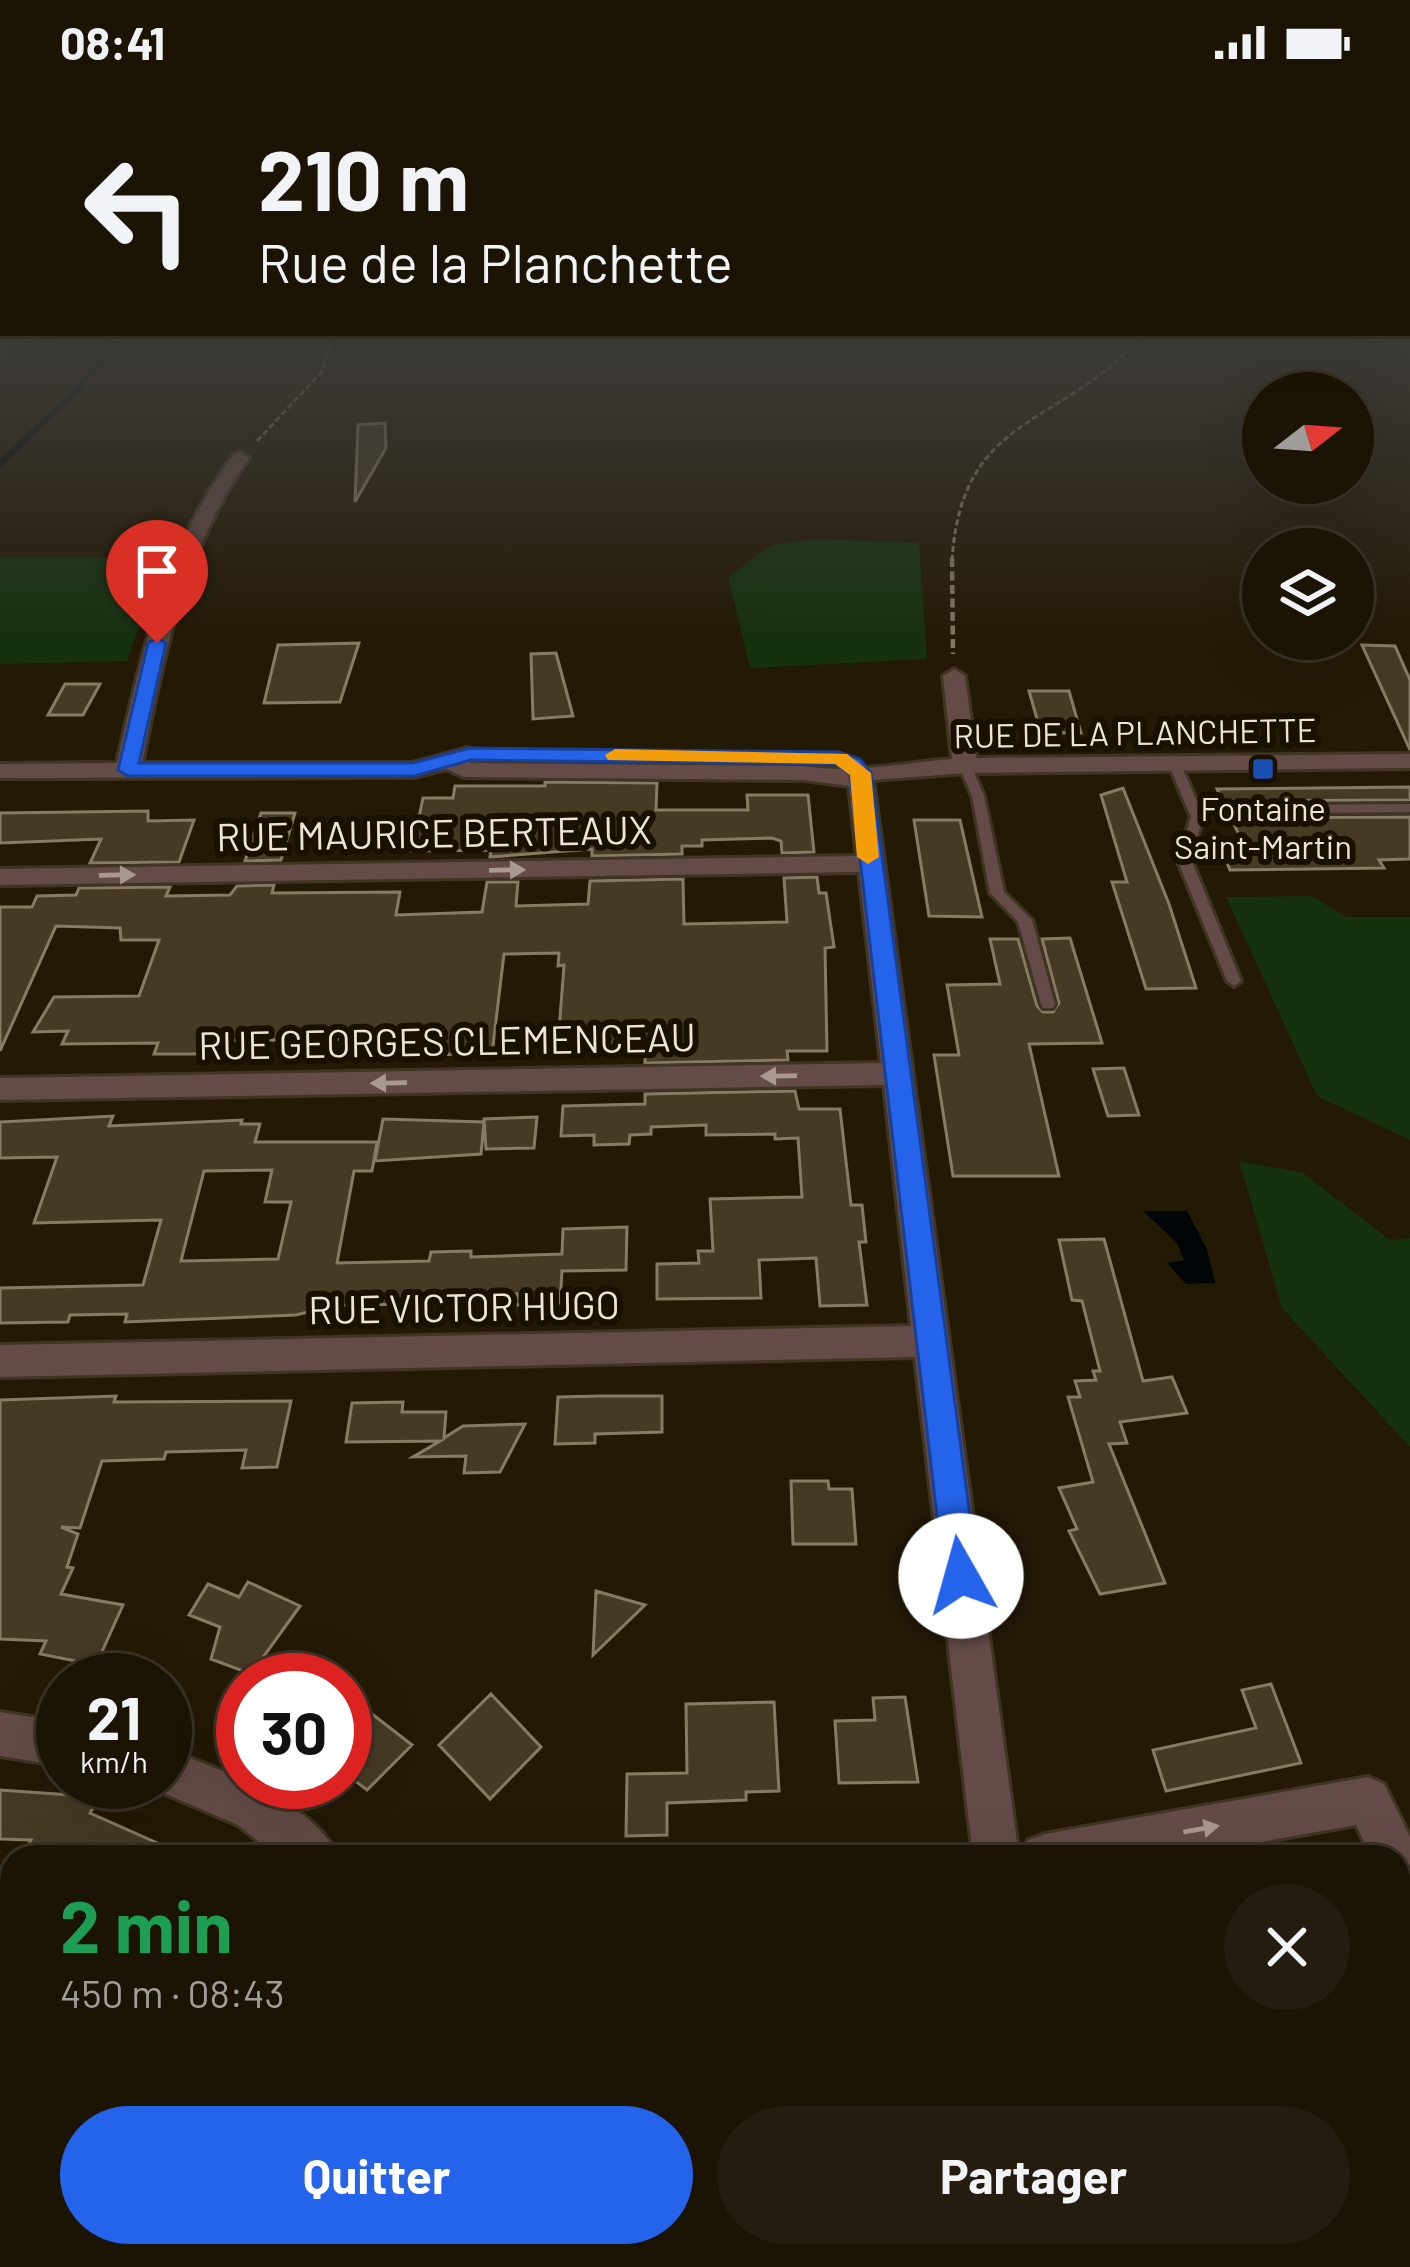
<!DOCTYPE html>
<html lang="fr">
<meta charset="utf-8">
<style>
body{margin:0;font-family:Barlow,sans-serif;background:#241c0e;color:#f1f3f6;height:100vh;display:flex;flex-direction:column;font-size:45px;white-space:nowrap}
*{box-sizing:border-box;margin:0}
p{font-size:39px;color:#a09e9a}
.icon{flex:none;width:66px;height:66px;fill:none;stroke:currentColor;stroke-width:2;stroke-linecap:round;stroke-linejoin:round}
.map{position:relative;flex:1;overflow:hidden}
.sheet{position:absolute;left:0px;top:1761px;width:1410px;height:423px;display:flex;flex-direction:column;background:#1b1304;border-radius:36px 36px 0 0;box-shadow:0 12px 48px #0002,0 0 0 3px #393226}
.sheet>*{flex:none}
.hud{position:absolute;left:0px;top:0px;width:1410px;height:252px;box-shadow:0 12px 48px #0002,0 0 0 3px #393226;background:#1b1304;color:#f1f3f6;overflow:hidden}
.needle{width:78px;rotate:73deg}
.buttons{position:absolute;left:1242px;top:288px;display:grid;gap:24px}
.buttons a{display:grid;place-items:center;width:132px;height:132px;border-radius:50%;background:#1b1304;box-shadow:0 12px 48px #0002,0 0 0 3px #393226;font-size:60px}
.speed{position:absolute;left:36px;top:1569px;display:flex;gap:24px;font-size:60px;font-weight:700;text-align:center}
.speed>*{display:grid;place-content:center;width:156px;height:156px;border-radius:50%;background:#1b1304;box-shadow:0 12px 48px #0002,0 0 0 3px #393226;line-height:1}
.speed small{font-size:30px;font-weight:400}
.speed .limit{border:18px solid #d22;background:#fff;color:#111}
.pin{position:absolute;display:grid;place-items:center;width:102px;height:102px;color:#fff;margin:-123px -51px;border-radius:50% 50% 50% 0;rotate:-45deg;box-shadow:0 0 12px #0007}
.pin .icon{rotate:45deg}
.me{position:absolute;width:132px;margin:-66px;rotate:353deg;stroke-linejoin:round;filter:drop-shadow(0 0 9px #0008)}
.turn{display:flex;align-items:center;gap:42px;height:252px;padding:0 60px;font-size:54px}
.turn .icon{width:156px;height:156px;stroke-width:2.5}
.turn b{display:block;font-size:84px;line-height:102px}
.round{display:grid;place-items:center;flex:none;width:126px;height:126px;border-radius:63px;background:#241c0e}
.headline{display:flex;align-items:center;justify-content:space-between;height:204px;padding:0 60px}
h1{font-size:72px;font-weight:700;line-height:90px;color:#1e9e55}
.primary-button{display:flex;gap:24px;margin-top:auto;padding:24px 60px}
.primary-button a{flex:1;height:138px;border-radius:72px;background:#2563eb;color:#fff;font-size:48px;font-weight:700;line-height:138px;text-align:center}
.primary-button a+a{background:#241c0e;color:#f1f3f6}
.status{display:flex;justify-content:space-between;align-items:center;height:84px;padding:0 60px;background:#1b1304;direction:ltr}
.status svg{height:33px;fill:currentColor}
.map>svg:first-child{display:block}
.green{fill:#16310e}
.water{fill:#000608}
.lines{fill:none;stroke-linecap:round;stroke-linejoin:round}
.stream{stroke:#000608;stroke-width:6}
.building{fill:#463a25;stroke:#887b64;stroke-width:3;fill-rule:evenodd}
.service-casing{stroke:#403522;stroke-width:6}
.minor-casing{stroke:#403522;stroke-width:6}
.path-far1{stroke:#7f7665;stroke-width:3;stroke-dasharray:6 3;stroke-linecap:butt}
.path{stroke:#7f7665;stroke-width:4.5;stroke-dasharray:9 4.5;stroke-linecap:butt}
.service{fill:#644b47;fill-rule:evenodd}
.minor{fill:#644b47;fill-rule:evenodd}
.oneway{fill:#a8988f}
.route{fill:#2563eb;stroke:#184099;stroke-width:3}
.slow{fill:#f59e0b}
.transit-dot{fill:#1a4fb4;stroke:#1a1000;stroke-width:4.5}
.labels{text-anchor:middle;dominant-baseline:central;stroke-width:12;stroke-linejoin:round;paint-order:stroke}
.far-street-label{font-size:33px;fill:#ebe4d7;stroke:#1a1000}
.far-poi-label{font-size:33px;fill:#ebe4d7;stroke:#1a1000}
.street-label{font-size:39px;fill:#ebe4d7;stroke:#1a1000}
</style>
<div class="status"><b>08:41</b><svg viewBox="0 0 49 12"><path d="M0 12V9h3v3zM5 12V6h3v6zM10 12V3h3v9zM15 12V0h3v12zM26 1h20v11H26zM47 4h2v5h-2z"/></svg></div>
<div class="map">
<svg width="1410" height="2183" viewBox="0 0 1410 2183">
<rect width="100%" height="100%" fill="#241905"/>
<path class="green" d="M815 455 919 459 927 575 750 584 728 493 772 461Z
M0 473H163L127 577 0 580Z
M1312 812 1346 833H1410V1056L1317 1012 1226 813Z
M1239 1077 1303 1089 1390 1156 1410 1154V1363L1282 1224Z"/>
<path class="water" d="M1143 1127H1187L1207 1165 1215 1199 1186 1200 1167 1179 1184 1176 1177 1159Z"/>
<g class="lines">
<path class="stream" d="M0 380 75 308 117 255"/>
</g>
<path class="building" d="M385 339 386 364 355 418 358 341Z
M359 559 340 618 264 619 278 561Z
M1362 561 1395 562 1410 596V666Z
M556 569 573 632 533 635 531 570Z
M65 600H100L83 631H48Z
M1029 607H1069L1081 649H1041Z
M545 698 657 699 656 726H748L747 711H808L814 768 782 769 781 757 772 754 702 756V762H682V770L592 772V765L490 773 491 766 412 767 423 714H453L455 702H545Z
M1410 703V716L1223 717 1217 705Z
M1123 704 1169 820 1196 904 1146 905 1112 798H1127L1101 711Z
M148 727V737L194 736 179 778 90 779 101 755 0 759V729Z
M261 729H295L281 776 245 777Z
M1410 733V775L1379 776 1384 784 1230 786 1218 757H1242L1231 734Z
M914 736H960L982 833 929 832Z
M817 793 819 809H826L834 863 825 864 827 967H787L788 976 645 979V958L558 960 564 881 558 882 559 869 504 870 492 970 382 971 385 958 347 955 214 957 210 970H154L158 959 62 960 68 947 33 948 54 913 139 912 159 856H121L120 844 56 842 0 967V823H32L37 812 76 811 79 804 170 803 166 812 230 811 237 802 274 801 272 809 400 808 396 831 482 828 487 798H518L516 822 588 820 590 797 683 795 684 840 787 838 784 794Z
M1070 854 1102 959 1029 960 1059 1092H953L934 971H959L947 901 1000 900 990 855H1018L1037 922 1043 928H1053L1059 919 1042 855Z
M1124 984 1139 1031 1108 1032 1093 985Z
M795 1007 799 1025H840L851 1121H862L866 1158H859L867 1221 820 1222 816 1174 759 1176 761 1214 657 1215V1180L699 1179 698 1167H713L710 1115 802 1113 798 1054 775 1055V1050L706 1051V1041L651 1043V1050L630 1051 629 1060 594 1061V1051L561 1052 563 1022 645 1020V1010Z
M113 1032 109 1042 242 1036 241 1040H260L255 1058H377L372 1087H354L337 1179 429 1177 431 1168 471 1167V1173L562 1170 563 1145 627 1143 626 1186 562 1187 560 1219 516 1221 517 1210 413 1209 412 1220 313 1222 312 1227 296 1231 125 1238 127 1230 70 1231 68 1238 0 1239V1204L143 1201 161 1136 34 1139 57 1073 0 1074V1038ZM272 1086 265 1118H291L278 1175 181 1177 204 1087Z
M537 1033 534 1064 486 1065 484 1035Z
M383 1035 484 1038 481 1070 375 1077Z
M1104 1155 1143 1297 1172 1293 1187 1329 1120 1338 1127 1359 1109 1360 1165 1499 1100 1510 1069 1447 1077 1445 1059 1404 1093 1398 1068 1313H1080L1075 1297 1096 1296 1093 1287H1100L1082 1217 1072 1216 1059 1156Z
M116 1312 114 1318 291 1317 277 1383 242 1384 246 1366 166 1368 164 1375 102 1377 80 1444 61 1443 78 1450 67 1483 73 1484 61 1510 123 1521 96 1581 40 1570 46 1557 0 1555V1316Z
M601 1312H662V1348L595 1350V1359L555 1360 558 1313Z
M403 1318 402 1328H446L444 1354 463 1342 525 1340 500 1388 464 1389 466 1372 413 1373 440 1357 346 1358 352 1319Z
M791 1397H828L829 1405H852L856 1460H793Z
M248 1498 300 1522 251 1590 211 1575 220 1543 189 1531 208 1500 239 1513Z
M596 1507 645 1521 593 1571Z
M1271 1600 1301 1679 1166 1707 1153 1666 1256 1644 1242 1606Z
M345 1609 412 1661 367 1706 345 1689Z
M491 1610 541 1663 490 1715 439 1661Z
M905 1613 918 1698 839 1699 835 1637 875 1636 873 1614Z
M774 1618 779 1707 746 1708V1716L667 1719V1751L626 1752 627 1690 687 1689 686 1620Z
M0 1706 71 1711 95 1721 90 1729 189 1773H21L31 1756 0 1755Z"/>
<g class="lines">
<defs>
<path id="service" d="M1174 675 1180 679 1199 722 1410 720V728L1202 730 1203 733 1191 775 1241 897 1234 902 1227 897 1177 775 1191 733 1168 679Z
M965 678 971 682 984 712 1004 808 1032 836 1055 920 1053 924H1043L1041 920 1018 838 990 809 972 712 959 682Z"/>
<path id="minor" d="M240 368 249 374C184 466 164 571 142 679H413L468 664 480 671 470 679 804 682C852 690 903 679 952 675L943 592 954 585 965 592 976 674 1410 670V684L965 689 873 696 1019 1773H973L915 1273 0 1293V1261L911 1242 884 1001 0 1016V994L881 979 859 788 0 801V785L857 772 849 702 804 696 464 693 446 685 414 693 0 694V680L117 679C142 569 165 463 234 370Z
M0 1628 63 1638V1682L0 1672Z
M165 1664C218 1686 315 1717 338 1773H278L238 1741 149 1703 147 1698H165Z
M1368 1693 1384 1700 1410 1753V1828L1398 1823V1773H1371L1356 1741 1177 1773H1022L1028 1756 1045 1750Z
M12 1920V1970L0 1972V1922Z
M679 2172H740L745 2183H684Z"/>
</defs>
<use href="#service" class="service-casing"/>
<use href="#minor" class="minor-casing"/>
<path class="path-far1" d="M257 357 321 289 332 255
M952 477C961 328 1062 344 1138 255"/>
<path class="path" d="M952 474 953 570"/>
<use href="#service" class="service"/>
<use href="#minor" class="minor"/>
</g>
<defs><path id="oneway-solid" d="M-6-.8H1V-3.2L6.5 0L1 3.2V.8H-6Z" transform="scale(3)"/></defs>
<g class="oneway">
<use href="#oneway-solid" transform="translate(507 786) rotate(-1)"/>
<use href="#oneway-solid" transform="translate(117 791) rotate(-1)"/>
<use href="#oneway-solid" transform="translate(779 992) rotate(179)"/>
<use href="#oneway-solid" transform="translate(389 999) rotate(179)"/>
<use href="#oneway-solid" transform="translate(1201 1745) rotate(-10)"/>
</g>
<linearGradient id="sky" x2="0" y2="1"><stop stop-color="#140e03"/><stop offset="0.45" stop-color="#3f3e3b"/><stop offset="1" stop-color="#3f3e3b" stop-opacity="0"/></linearGradient>
<rect width="1410" height="561" fill="url(#sky)"/>
<path class="route" d="M157 554 166 559 139 679H413L470 664 839 668 860 675 871 689 978 1492 973 1503 961 1508 949 1503 944 1492 850 690 836 680 471 676 414 692H128L118 686 148 559Z"/>
<path class="slow" d="M615 665 847 670 871 689 879 773 868 780 857 773 850 691 835 680 608 676 605 671Z"/>
<rect class="transit-dot" x="1251" y="673" width="24" height="24" rx="6"/>
<g class="labels">
<g class="far-street-label">
<text transform="translate(1135 648) rotate(-1)">RUE DE LA PLANCHETTE</text>
</g>
<g class="far-poi-label">
<text x="1263" y="724">Fontaine<tspan x="1263" dy="38">Saint-Martin</tspan></text>
</g>
<g class="street-label">
<text transform="translate(434 748) rotate(-1)">RUE MAURICE BERTEAUX</text>
<text transform="translate(447 956) rotate(-1)">RUE GEORGES CLEMENCEAU</text>
<text transform="translate(464 1222) rotate(-1)">RUE VICTOR HUGO</text>
</g>
</g>
</svg>
<div class="buttons">
<a><svg class="needle" viewBox="-14 -14 28 28"><path d="M0-13l5 13h-10z" fill="#e53935"/><path d="M0 13l5-13h-10z" fill="#a09e9a"/></svg></a>
<a><svg class="icon" aria-label="layers" viewBox="0 0 24 24"><path d="M12 4l9 5-9 5-9-5zM3 14l9 5 9-5"/></svg></a>
</div>
<div class="speed"><div>21<small>km/h</small></div><div class="limit">30</div></div>
<div class="pin" style="left:157px;top:559px;background:#d93025"><svg class="icon" aria-label="arrive" viewBox="0 0 24 24"><path d="M6 21V4h12l-3 4 3 4H6"/></svg></div>
<svg class="me" style="left:961px;top:1492px" viewBox="-20 -20 40 40"><circle r="19" fill="#fff"/><path d="M0-13L10 11 0 6-10 11z" fill="#2563eb"/></svg>
<div class="hud">
<div class="turn"><svg class="icon" aria-label="left" viewBox="0 0 24 24"><path d="M17 20v-9H6M10 6l-5 5 5 5"/></svg><div><b>210 m</b>Rue de la Planchette</div></div>
</div>
<section class="sheet">
<div class="headline"><div><h1>2 min</h1><p>450 m · 08:43</p></div><a class="round"><svg class="icon" aria-label="close" viewBox="0 0 24 24"><path d="M6 6l12 12M18 6L6 18"/></svg></a></div>
<div class="primary-button"><a>Quitter</a><a>Partager</a></div>
</section>
</div>
